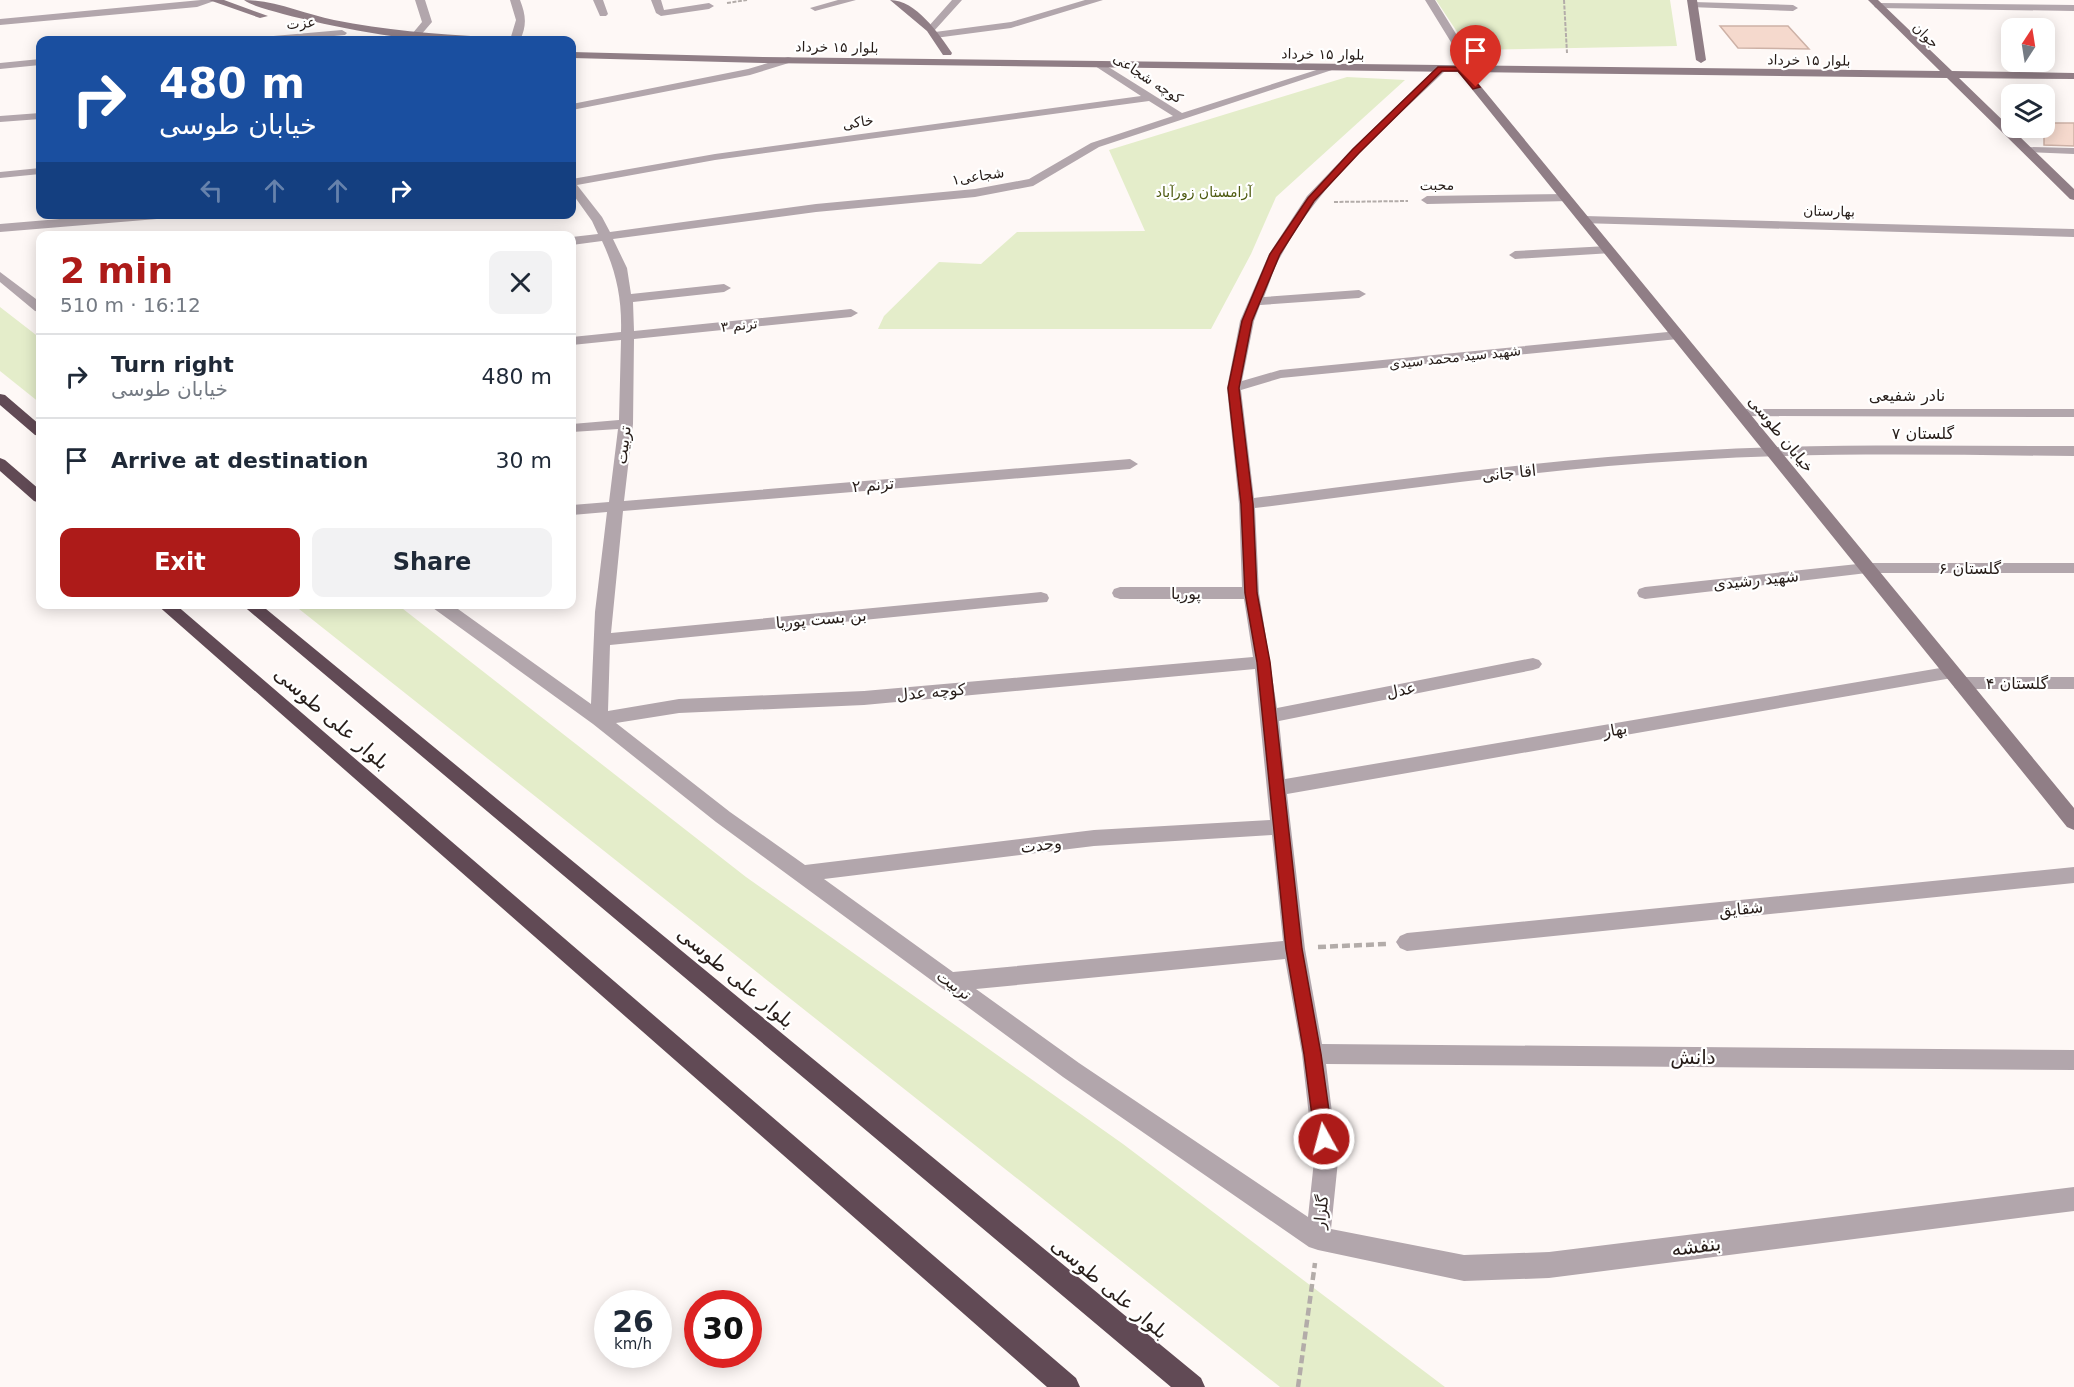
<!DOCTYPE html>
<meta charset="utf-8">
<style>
body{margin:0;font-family:"DejaVu Sans",Vazirmatn,sans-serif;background:#f2f2f3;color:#1f2937;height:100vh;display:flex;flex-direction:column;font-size:22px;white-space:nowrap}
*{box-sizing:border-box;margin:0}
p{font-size:20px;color:#747a83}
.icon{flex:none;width:33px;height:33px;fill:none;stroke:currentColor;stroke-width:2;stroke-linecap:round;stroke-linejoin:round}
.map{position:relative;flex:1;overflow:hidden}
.drawer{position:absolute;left:36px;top:231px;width:540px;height:378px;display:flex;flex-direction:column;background:#fff;border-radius:12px;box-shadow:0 3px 15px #0003}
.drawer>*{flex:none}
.guide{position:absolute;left:36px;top:36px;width:540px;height:183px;border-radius:12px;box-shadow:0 3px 15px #0003;background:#1a4fa0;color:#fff;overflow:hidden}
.needle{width:39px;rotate:12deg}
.controls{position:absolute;left:2001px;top:18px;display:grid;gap:12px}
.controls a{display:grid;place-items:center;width:54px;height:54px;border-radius:12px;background:#fff;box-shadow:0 3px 15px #0003;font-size:30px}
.speed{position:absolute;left:594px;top:1290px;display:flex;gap:12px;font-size:30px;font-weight:700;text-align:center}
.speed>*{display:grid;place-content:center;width:78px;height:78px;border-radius:50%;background:#fff;box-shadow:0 3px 15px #0003;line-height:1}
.speed small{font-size:15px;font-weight:400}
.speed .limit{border:9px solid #d22;background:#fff;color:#111}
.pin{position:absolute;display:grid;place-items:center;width:51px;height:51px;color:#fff;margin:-62px -26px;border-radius:50% 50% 50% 0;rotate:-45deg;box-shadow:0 0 6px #0007}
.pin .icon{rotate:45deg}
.me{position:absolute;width:66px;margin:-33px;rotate:353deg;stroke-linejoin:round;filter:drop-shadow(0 0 4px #0008)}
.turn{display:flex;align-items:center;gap:21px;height:126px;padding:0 24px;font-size:27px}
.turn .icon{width:78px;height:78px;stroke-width:2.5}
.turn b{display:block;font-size:42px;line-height:51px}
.lanes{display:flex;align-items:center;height:57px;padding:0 24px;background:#0003;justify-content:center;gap:30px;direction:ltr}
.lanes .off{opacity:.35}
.round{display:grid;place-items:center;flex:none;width:63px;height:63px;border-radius:12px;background:#f2f2f3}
.summary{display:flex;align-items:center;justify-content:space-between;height:102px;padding:0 24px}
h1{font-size:36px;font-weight:700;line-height:45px;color:#ad1b19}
.primary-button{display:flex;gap:12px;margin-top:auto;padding:12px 24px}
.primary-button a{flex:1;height:69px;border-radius:12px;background:#ad1b19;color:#fff;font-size:24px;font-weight:700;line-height:69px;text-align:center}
.primary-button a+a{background:#f2f2f3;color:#1f2937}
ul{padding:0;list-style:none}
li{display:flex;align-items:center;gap:18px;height:84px;padding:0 24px;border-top:2px solid #e0e1e3}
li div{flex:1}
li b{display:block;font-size:22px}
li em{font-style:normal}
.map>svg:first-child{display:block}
.green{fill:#e4edca}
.building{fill:#f5d9cd;stroke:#cdb1a6;stroke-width:1.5}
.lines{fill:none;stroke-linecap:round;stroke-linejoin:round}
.path-far1{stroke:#b3aca9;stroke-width:2;stroke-dasharray:4 1.5;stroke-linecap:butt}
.path{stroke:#b3aca9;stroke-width:4.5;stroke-dasharray:8 4;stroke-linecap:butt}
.street{fill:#b2a6ac;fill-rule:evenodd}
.secondary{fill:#907e86;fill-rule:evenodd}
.highway{fill:#614a55;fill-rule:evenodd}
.route{fill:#ad1b19;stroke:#701210;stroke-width:1.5}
.labels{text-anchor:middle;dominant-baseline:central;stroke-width:4.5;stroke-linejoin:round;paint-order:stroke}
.far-street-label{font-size:14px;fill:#271d19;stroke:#fff}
.far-park-label{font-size:14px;fill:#4e5b11;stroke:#fff}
.street-label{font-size:16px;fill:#271d19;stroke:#fff}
.near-street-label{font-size:20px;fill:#271d19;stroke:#fff}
</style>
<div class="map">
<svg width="2074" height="1387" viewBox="0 0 2074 1387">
<rect width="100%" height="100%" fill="#fef8f6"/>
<path class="green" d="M1436 0H1670L1677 46 1469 50Z
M1347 77 1405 80 1276 197 1251 254 1211 329H878L884 316 939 262 981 264 1017 232 1145 231 1109 150Z
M0 307 40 338V403L0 371Z
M294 605H398L746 877 1123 1144 1445 1387H1280Z"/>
<path class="building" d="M1720 26H1788L1809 49 1738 48Z
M2044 123H2074V146L2044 145Z"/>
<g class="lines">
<path class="path-far1" d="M1564 0 1567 53
M727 3 747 0
M1334 202 1408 201"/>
<path class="path" d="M1318 947 1386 944
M1298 1387 1315 1263"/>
<path class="street" d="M201 0H217L197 7 0 25V19Z
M415 0H425L432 22 420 36 417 37 412 34 422 22Z
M510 0H520C526 15 527 26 520 40H510L516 20Z
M593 0H603L608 14 606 16H600Z
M651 0H661L664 10 709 3 714 6 709 9 661 16 656 13Z
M838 0H856L815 11 810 8Z
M952 0H962L934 31H928V27Z
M1085 0H1103L1011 28 935 38 930 35 935 32 1011 22Z
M1425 0H1435L1471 58 1470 60H1462Z
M1693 2 1793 5 1798 8 1793 11 1690 7 1688 5Z
M1879 3 2074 5V11L1876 8 1874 6Z
M342 30 347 33 345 35 290 40H257L262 37Z
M788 57 792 58V62L750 75 572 110V104L748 69Z
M40 59V65L0 69V63Z
M1099 61 1182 113 1332 65 1341 67 1099 147 1033 186 975 197 816 212 613 239 627 268 631 294 724 284 731 288 724 292 633 302 634 331 851 309 858 313 851 317 634 339 633 424 624 501 1130 459 1138 464 1130 469 623 511 611 633 1041 592 1047 594 1049 598 1047 602 610 645 608 711 679 699 864 691 1253 657 1244 599H1120L1114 597 1112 593 1114 589 1120 587H1242L1239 504 1227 388 1240 321 1269 254 1307 196 1352 149 1437 67H1445V71C1387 127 1320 182 1282 254 1274 267 1270 282 1264 297L1359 290 1366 294 1359 298 1260 305 1254 321 1242 381 1280 370 1678 331 1685 335 1678 339 1281 378 1241 390 1254 498C1400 480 1546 459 1692 451 1819 443 1947 446 2074 446V456C1947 455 1820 452 1693 460 1546 468 1401 490 1255 508L1259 593 1277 708 1533 658 1539 660 1542 664 1539 668 1533 670 1279 721 1285 779 1952 666 1958 668 1961 672 1958 676 1952 678 1287 794 1305 949 1322 1044 2074 1050V1070L1326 1064 1338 1161 1331 1229 1464 1255 1549 1252 2074 1187V1211L1549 1278 1464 1281 1318 1250 1309 1247 1063 1077 716 822 593 724 433 608 431 604H451L591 704 595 612 607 512 572 515V505L609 502 618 429 572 432V424L619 420 621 340 572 345V337L621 332C622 298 616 271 602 241L572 245V237L598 234 592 221 572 193V179L715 154 1141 96 1095 66V62ZM1149 101 1173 116 1091 143 1029 179 975 189 816 204 610 232 602 217 577 185 715 160ZM1255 669 1270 820 1094 830 805 865 730 812 616 723 679 713 864 705ZM1272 835 1283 941 953 972 824 879 1094 846ZM1285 959 1302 1054 1314 1161 1308 1217 1079 1063 976 989Z
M40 113V119L0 122V116Z
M2027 147 2074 148V154L2023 152 2021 150Z
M40 168V174L0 178V172Z
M1566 194 1570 195V201L1427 204 1421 200 1427 196Z
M119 214H175L169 218 0 232V224Z
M1584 216 2074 229V237L1580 223V217Z
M1608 246 1612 247 1614 250 1612 253 1515 259 1509 255 1515 251Z
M0 272 40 302V312L35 311 0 282Z
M1741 409H2074V417L1736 416 1734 413Z
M1867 563H2074V573H1867L1645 599 1639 597 1637 593 1639 589 1645 587Z
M1961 677H2074V689H1961L1955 688 1952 683 1955 678Z
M2074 867V883L1407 951 1400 948 1396 942 1400 936 1407 933Z"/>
<path class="secondary" d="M209 0H224L268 16 260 18Z
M244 0C274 0 305 14 334 20 384 30 435 34 486 37L491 40C431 47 341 29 283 14 271 10 254 7 244 0Z
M890 0C916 0 939 34 952 53L951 55H943L927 31Z
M1687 0H1697L1706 60 1701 63 1696 60Z
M1868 0H1878L1952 71 2074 73V79L1959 78 2074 189V200L2070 199 1947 78 1469 72 2074 808V830L2067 827 1458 72 763 63 572 58V52L763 57 1940 71Z"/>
<path class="highway" d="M0 394 5 395 40 425V436L35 435 0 405Z
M0 458 5 460 40 490V503L34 501 0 471Z
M156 604H175L1076 1378 1080 1387H1047Z
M241 604H260L1201 1378 1205 1387H1171Z"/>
</g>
<path class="route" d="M1438 67H1463L1480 87 1473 89 1458 71H1442L1359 153 1314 201 1280 254 1252 321 1239 388 1253 504 1257 593 1270 662 1302 949 1321 1054 1333 1139 1330 1145 1324 1148 1317 1145 1315 1139 1304 1054 1286 949 1257 662 1245 593 1241 504 1228 388 1242 321 1270 254 1308 198 1353 149Z"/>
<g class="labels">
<g class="far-street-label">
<text transform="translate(301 23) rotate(-5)">عزت</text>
<text transform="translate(1926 35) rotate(45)">جوان</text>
<text transform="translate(837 47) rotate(1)">بلوار ۱۵ خرداد</text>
<text transform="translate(1323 54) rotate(1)">بلوار ۱۵ خرداد</text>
<text transform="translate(1809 60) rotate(1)">بلوار ۱۵ خرداد</text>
<text transform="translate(1148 78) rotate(33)">کوچه شجاعی</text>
<text transform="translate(858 122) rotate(-8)">خاکی</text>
<text transform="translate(978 176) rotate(-9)">شجاعی۱</text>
<text transform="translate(1437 185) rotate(-1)">محبت</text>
<text transform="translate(1829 211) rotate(1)">بهارستان</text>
<text transform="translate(739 325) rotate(-6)">ترنم ۳</text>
<text transform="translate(1455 357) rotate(-6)">شهید سید محمد سیدی</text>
</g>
<g class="far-park-label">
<text x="1204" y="192">آرامستان زورآباد</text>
</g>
<g class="street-label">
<text x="1907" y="395">نادر شفیعی</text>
<text x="1923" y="433">گلستان ۷</text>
<text transform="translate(1781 434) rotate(51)">خیابان طوسی</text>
<text transform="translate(623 445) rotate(-83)">تربیت</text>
<text transform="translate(1509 473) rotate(-6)">اقا جانی</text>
<text transform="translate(873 485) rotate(-5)">ترنم ۲</text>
<text x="1970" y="568">گلستان ۶</text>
<text transform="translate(1756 580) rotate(-6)">شهید رشیدی</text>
<text x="1186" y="593">پوریا</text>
<text transform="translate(821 619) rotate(-5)">بن بست پوریا</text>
<text x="2017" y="683">گلستان ۴</text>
<text transform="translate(1401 690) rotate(-11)">عدل</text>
<text transform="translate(931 692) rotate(-5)">کوچه عدل</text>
<text transform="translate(1615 730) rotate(-10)">بهار</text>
<text transform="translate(1041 845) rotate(-7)">وحدت</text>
<text transform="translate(1741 909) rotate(-6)">شقایق</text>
<text transform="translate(954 985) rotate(36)">تربیت</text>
<text transform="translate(1321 1212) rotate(-84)">گلزار</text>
</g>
<g class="near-street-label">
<text transform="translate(332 718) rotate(41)">بلوار علی طوسی</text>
<text transform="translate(736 977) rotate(40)">بلوار علی طوسی</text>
<text x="1693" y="1057">دانش</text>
<text transform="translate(1696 1246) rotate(-7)">بنفشه</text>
<text transform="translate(1110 1288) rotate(40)">بلوار علی طوسی</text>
</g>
</g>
</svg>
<div class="controls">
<a><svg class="needle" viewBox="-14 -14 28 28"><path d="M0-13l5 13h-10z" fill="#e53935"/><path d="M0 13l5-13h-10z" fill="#747a83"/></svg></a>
<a><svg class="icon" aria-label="layers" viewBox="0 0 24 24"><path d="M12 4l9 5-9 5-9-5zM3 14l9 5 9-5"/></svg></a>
</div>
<div class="speed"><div>26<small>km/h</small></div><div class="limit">30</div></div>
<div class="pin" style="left:1476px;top:87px;background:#d93025"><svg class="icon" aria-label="arrive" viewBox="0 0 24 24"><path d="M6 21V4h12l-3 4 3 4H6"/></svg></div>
<svg class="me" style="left:1324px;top:1139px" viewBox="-20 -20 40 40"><circle r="17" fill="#ad1b19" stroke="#fff" stroke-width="3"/><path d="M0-11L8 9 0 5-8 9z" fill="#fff"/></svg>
<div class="guide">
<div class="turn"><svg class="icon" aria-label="right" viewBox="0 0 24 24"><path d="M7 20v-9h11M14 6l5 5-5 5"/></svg><div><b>480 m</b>خیابان طوسی</div></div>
<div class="lanes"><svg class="icon off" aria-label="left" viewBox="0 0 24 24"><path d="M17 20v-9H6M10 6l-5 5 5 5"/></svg><svg class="icon off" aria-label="ahead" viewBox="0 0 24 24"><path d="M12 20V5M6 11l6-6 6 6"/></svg><svg class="icon off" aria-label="ahead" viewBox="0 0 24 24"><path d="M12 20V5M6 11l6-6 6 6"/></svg><svg class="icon" aria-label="right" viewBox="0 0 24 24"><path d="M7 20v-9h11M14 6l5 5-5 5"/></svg></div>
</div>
<section class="drawer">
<div class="summary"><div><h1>2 min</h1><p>510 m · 16:12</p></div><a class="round"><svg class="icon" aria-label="close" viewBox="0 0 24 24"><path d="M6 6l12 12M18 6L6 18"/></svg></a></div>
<ul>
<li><svg class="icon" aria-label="right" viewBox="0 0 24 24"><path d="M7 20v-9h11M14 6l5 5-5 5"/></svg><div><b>Turn right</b><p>خیابان طوسی</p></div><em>480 m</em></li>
<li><svg class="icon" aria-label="arrive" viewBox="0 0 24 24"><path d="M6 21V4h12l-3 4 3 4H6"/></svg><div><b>Arrive at destination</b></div><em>30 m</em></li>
</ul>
<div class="primary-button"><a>Exit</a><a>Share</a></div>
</section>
</div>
